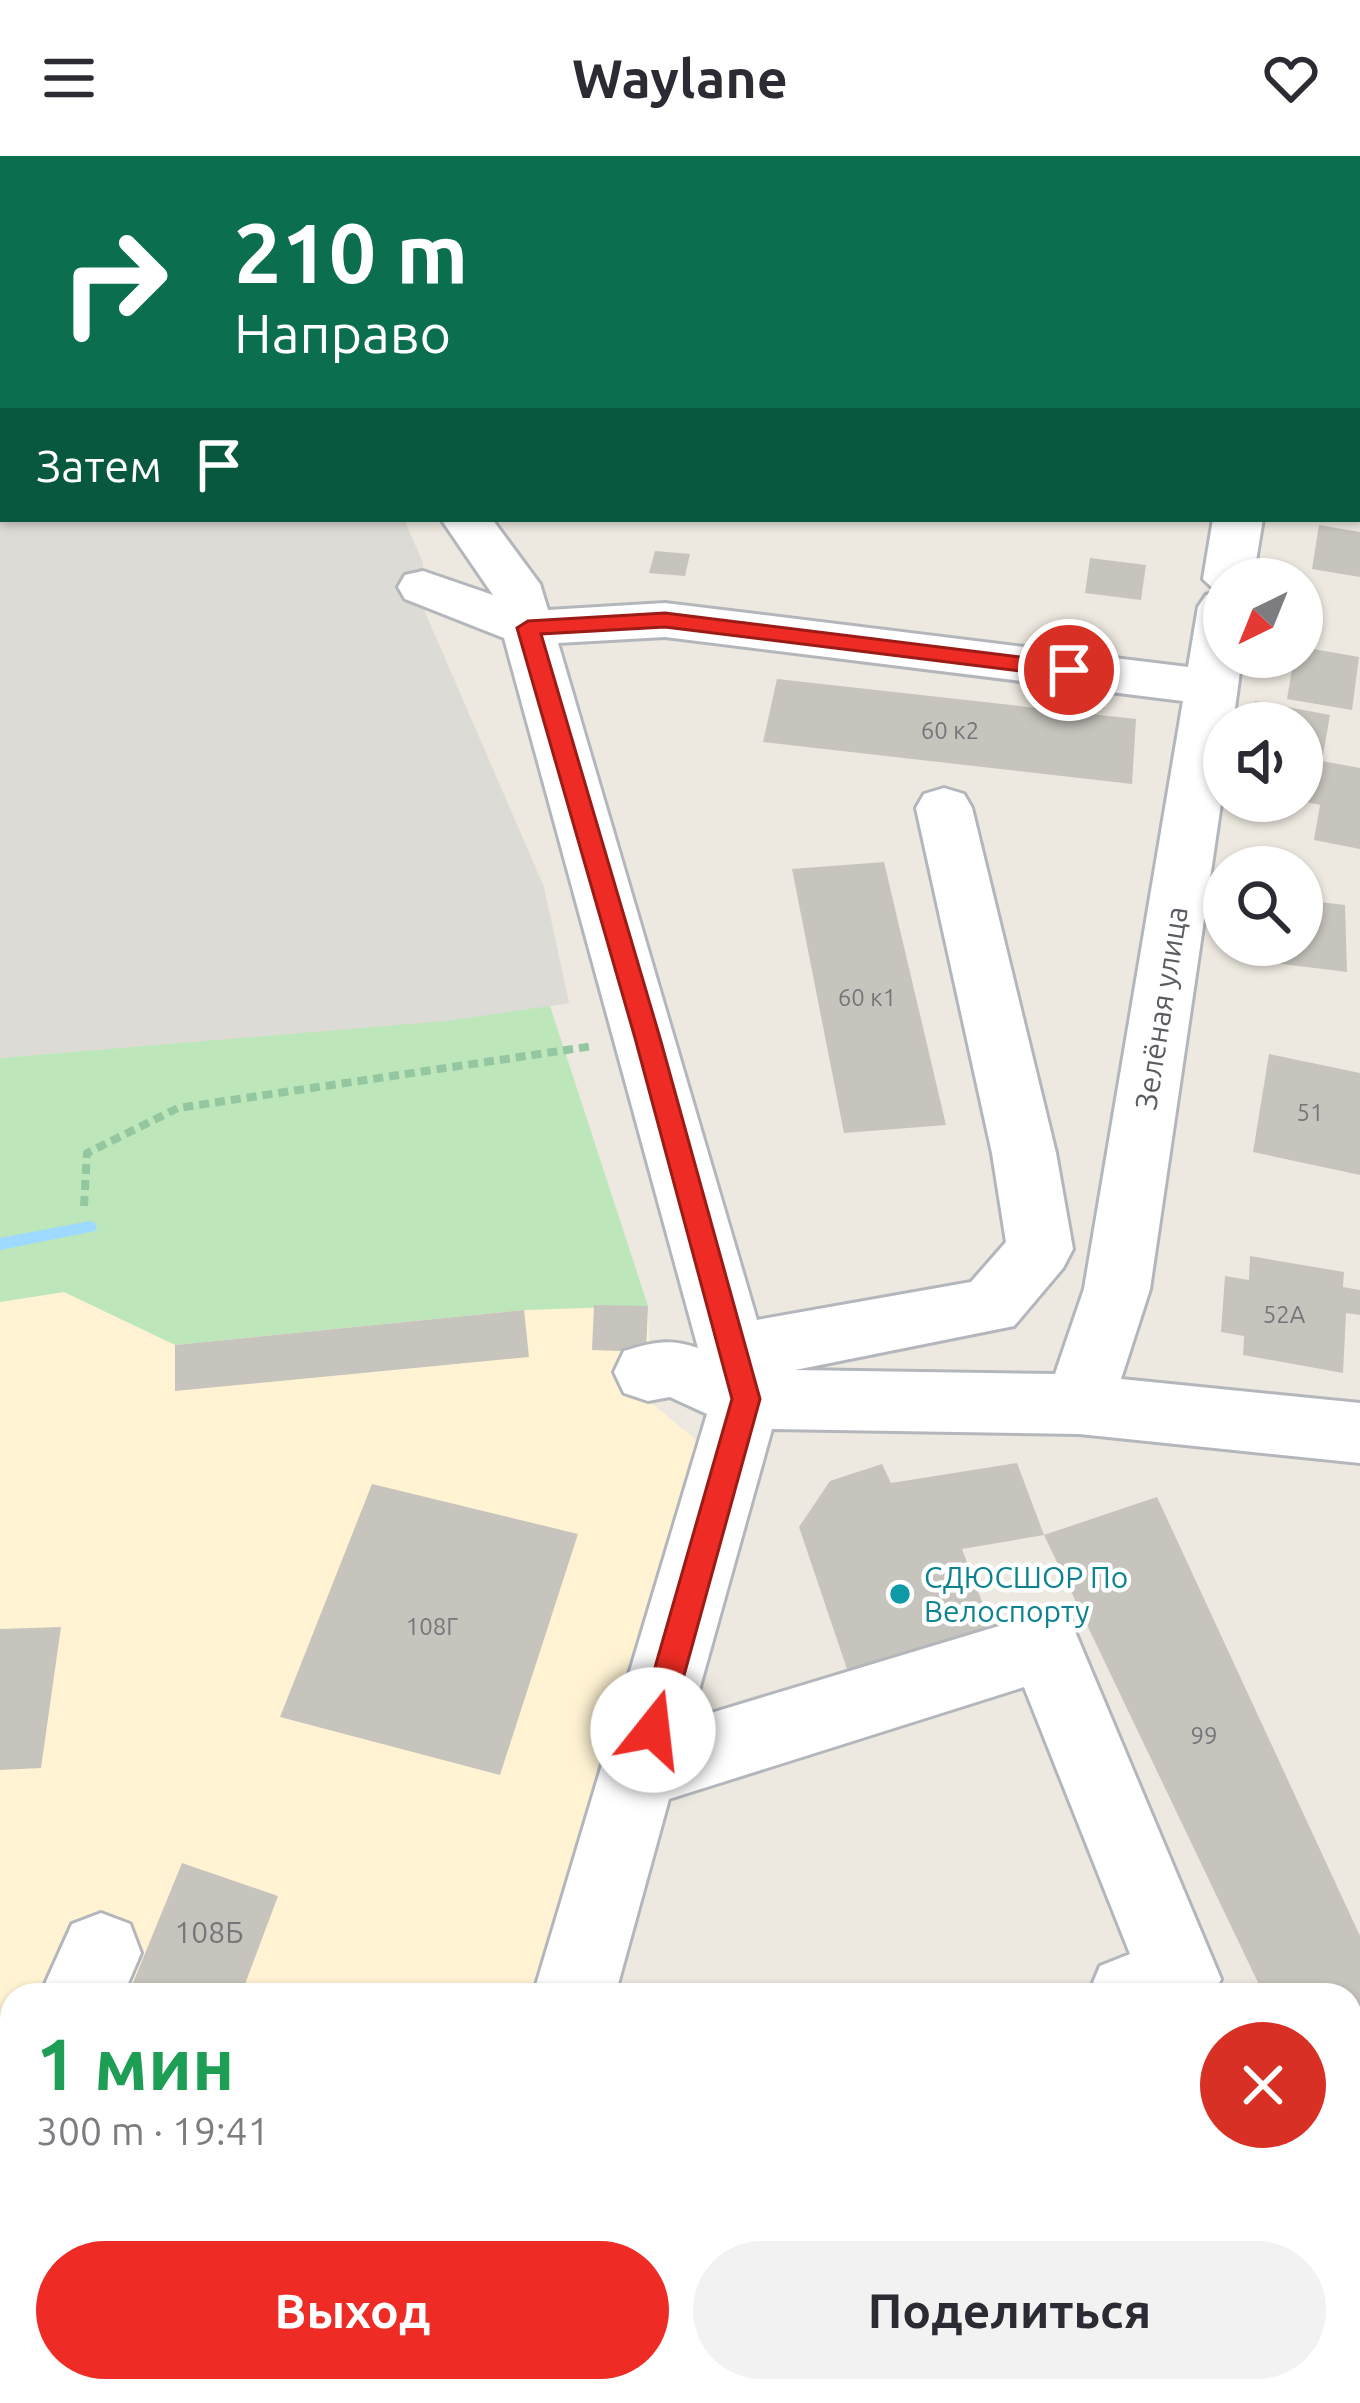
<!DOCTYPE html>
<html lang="ru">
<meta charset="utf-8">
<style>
body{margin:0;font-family:Ubuntu,sans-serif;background:#f2f2f3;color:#2b2b33;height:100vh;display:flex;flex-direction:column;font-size:45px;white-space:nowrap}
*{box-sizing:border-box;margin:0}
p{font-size:39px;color:#7c7c81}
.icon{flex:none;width:66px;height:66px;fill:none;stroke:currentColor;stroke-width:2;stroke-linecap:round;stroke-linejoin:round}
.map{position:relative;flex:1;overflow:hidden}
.drawer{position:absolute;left:0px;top:1827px;width:1362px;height:420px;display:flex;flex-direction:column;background:#fff;border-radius:36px 36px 0 0;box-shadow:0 3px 9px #0004}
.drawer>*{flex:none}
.hud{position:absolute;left:0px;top:0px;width:1362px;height:366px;box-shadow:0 3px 9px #0004;background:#0b6e4f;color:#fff;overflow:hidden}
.needle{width:78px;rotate:223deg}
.buttons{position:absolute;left:1203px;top:402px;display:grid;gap:24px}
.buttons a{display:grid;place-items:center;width:120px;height:120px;border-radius:50%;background:#fff;box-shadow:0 3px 9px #0004;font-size:60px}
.pin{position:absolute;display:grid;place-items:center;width:102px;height:102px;color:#fff;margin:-51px;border:6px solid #fff;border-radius:50%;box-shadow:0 3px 12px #0007}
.me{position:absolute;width:132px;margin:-66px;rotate:16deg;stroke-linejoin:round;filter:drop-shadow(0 0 9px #0008)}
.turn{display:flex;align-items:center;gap:42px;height:252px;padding:0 36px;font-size:54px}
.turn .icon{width:156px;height:156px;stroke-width:2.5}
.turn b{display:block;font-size:84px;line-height:102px}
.then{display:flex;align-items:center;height:114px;padding:0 36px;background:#0003;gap:24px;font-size:45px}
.round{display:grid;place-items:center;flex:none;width:126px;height:126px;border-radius:63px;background:#f2f2f3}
.headline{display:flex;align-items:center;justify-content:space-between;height:204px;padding:0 36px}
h1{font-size:72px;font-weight:600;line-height:90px;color:#1e9e55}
.button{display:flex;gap:24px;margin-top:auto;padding:24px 36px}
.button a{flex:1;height:138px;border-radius:72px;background:#ee2b24;color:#fff;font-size:48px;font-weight:600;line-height:138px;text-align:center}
.button a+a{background:#f2f2f3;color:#2b2b33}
header{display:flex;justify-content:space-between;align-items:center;height:156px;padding:0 36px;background:#fff;font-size:54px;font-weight:600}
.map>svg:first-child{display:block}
.commercial{fill:#fff3d3}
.industrial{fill:#dddbd5}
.green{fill:#bde6bb}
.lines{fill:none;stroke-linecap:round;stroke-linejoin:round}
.stream{fill:#9ed9ff;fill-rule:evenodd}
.building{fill:#c7c4bd}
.minor-casing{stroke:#b3b7bc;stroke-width:6}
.path-far1{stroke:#94c7a0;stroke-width:6;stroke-dasharray:9 4.5;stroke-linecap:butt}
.path{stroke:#94c7a0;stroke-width:8;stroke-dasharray:10 6;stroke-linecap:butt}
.minor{fill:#fff;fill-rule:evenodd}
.route{fill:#ee2b24;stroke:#9b1c17;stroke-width:3}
.culture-dot{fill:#0f9aa8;stroke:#fff;stroke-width:4.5}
.labels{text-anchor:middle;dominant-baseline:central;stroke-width:9;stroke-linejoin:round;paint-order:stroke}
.number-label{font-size:24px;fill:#747779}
.street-label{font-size:30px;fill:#595d62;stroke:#fff}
.culture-label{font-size:30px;fill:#0d838f;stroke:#fff;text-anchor:start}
.near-number-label{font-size:30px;fill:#747779}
</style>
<header><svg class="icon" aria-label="menu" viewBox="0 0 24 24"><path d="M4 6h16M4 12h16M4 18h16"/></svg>Waylane<svg class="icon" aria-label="heart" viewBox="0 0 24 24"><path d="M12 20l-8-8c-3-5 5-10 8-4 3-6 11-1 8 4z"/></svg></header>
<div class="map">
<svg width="1360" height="2247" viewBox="0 0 1360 2247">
<rect width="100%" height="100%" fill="#ede9e0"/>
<path class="commercial" d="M64 1136 176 1189 524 1154 648 1150 650 1246 701 1288 535 1839H12V2235H157L152 2247H0V1146Z"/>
<path class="industrial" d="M0 0 44 3H3V363H404L423 407 422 449 544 731 569 847 467 864 0 902Z"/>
<path class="green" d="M545 0H1130L540 3Z
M550 850 648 1150 524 1154 175 1189 64 1136 0 1146V902L446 865Z"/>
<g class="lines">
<path class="stream" d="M90 1065 95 1067 97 1071 95 1075 0 1094V1082Z"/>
</g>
<path class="building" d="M1319 369 1360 376V421L1312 413Z
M655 395 690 398 685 420 649 417Z
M1090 402 1146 409 1141 444 1085 437Z
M1302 491 1359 501 1352 554 1287 543 1294 501H1302Z
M777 523 1136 563 1132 628 763 586Z
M1255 545 1330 559 1322 605 1360 612V693L1314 684 1320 649 1302 645V567H1251Z
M884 706 946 969 844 977 792 713Z
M1302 744 1345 749 1347 816 1274 807V789H1302Z
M1269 898 1360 917V1019L1253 996Z
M1250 1100 1344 1116 1343 1131 1360 1134V1159L1346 1157 1343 1217 1243 1199 1244 1180 1221 1176 1225 1120 1249 1124Z
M594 1149 648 1150 646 1196 592 1194Z
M524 1154 529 1201 175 1235V1189Z
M1017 1307 1044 1379 1157 1341 1360 1780V1966L1350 1969V1839H1264L1044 1379 962 1393 996 1483 849 1519 799 1371 830 1325 882 1308 891 1327Z
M372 1328 578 1378 500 1619 280 1561Z
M61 1471 41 1612 0 1614V1473Z
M182 1707 278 1740 241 1839H128Z
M157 2235H240L235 2247H152Z
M743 2235H882L885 2247H746Z"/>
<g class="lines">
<defs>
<path id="minor" d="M62 0H109L111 3H64Z
M1258 0H1300L1302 3H1260Z
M441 363H492L540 428 548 454 665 447 1188 511 1198 451 1206 439 1217 436 1203 423 1213 363H1263L1253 423H1224V501H1242L1233 567H1224V627L1150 1133 1121 1223 1360 1247V1307L1079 1278 772 1273 691 1563 1045 1456 1071 1466 1221 1823 1214 1839H1088L1100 1810 1130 1798 1024 1531 669 1643 615 1839H533L707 1258 670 1241 648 1245 624 1237 614 1216 624 1195C652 1186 670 1182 698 1192L504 482 405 443 398 431 405 419 423 415 493 439ZM665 481 1183 545 1084 1133 1055 1218 795 1214 1014 1170 1063 1112 1073 1093 1056 997 972 652 964 638 944 632 924 638 916 652 992 997 1006 1086 971 1126 757 1164 558 487Z
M101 1757 130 1768 141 1797 123 1839H40L72 1768Z
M12 1941V2046L0 2051V1946Z
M419 2235H509L506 2247H416Z
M584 2235H674L676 2247H586Z"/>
</defs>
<use href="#minor" class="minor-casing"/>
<path class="path-far1" d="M581 3 586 0"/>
<path class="path" d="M84 1050 87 997 178 952 593 890"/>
<use href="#minor" class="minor"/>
</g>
<path class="route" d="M665 457 1069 507 1080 514 1069 521 665 471 541 478 660 882 760 1243 669 1574 664 1584 653 1589 642 1584 637 1574 732 1243 635 882 517 472 528 465Z"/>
<circle class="culture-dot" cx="900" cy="1438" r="12"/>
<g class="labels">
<g class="number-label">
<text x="950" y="574">60 к2</text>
<text x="867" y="841">60 к1</text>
<text x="1310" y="956">51</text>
<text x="1284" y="1158">52А</text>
<text x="432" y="1470">108Г</text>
<text x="1204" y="1579">99</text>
</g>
<g class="street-label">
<text transform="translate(1161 852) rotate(-81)">Зелёная улица</text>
</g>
<g class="culture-label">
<text x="924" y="1421">СДЮСШОР По<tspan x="924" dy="34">Велоспорту</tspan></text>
</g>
<g class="near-number-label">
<text x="209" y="1776">108Б</text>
</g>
</g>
</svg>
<div class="buttons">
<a><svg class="needle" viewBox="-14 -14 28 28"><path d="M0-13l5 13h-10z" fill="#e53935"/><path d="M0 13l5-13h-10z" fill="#7c7c81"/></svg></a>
<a><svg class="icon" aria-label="sound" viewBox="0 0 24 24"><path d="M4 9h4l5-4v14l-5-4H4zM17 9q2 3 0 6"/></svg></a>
<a><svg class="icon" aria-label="search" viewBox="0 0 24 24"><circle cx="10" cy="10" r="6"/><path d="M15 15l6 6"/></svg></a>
</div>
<div class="pin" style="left:1069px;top:514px;background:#d93025"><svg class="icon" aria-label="arrive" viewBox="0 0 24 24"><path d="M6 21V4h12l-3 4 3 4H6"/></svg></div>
<svg class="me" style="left:653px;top:1574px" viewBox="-20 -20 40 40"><circle r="19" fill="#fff"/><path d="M0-13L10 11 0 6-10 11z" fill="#ee2b24"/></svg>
<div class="hud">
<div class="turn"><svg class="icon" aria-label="right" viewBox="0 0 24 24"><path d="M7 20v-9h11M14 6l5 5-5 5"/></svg><div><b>210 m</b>Направо</div></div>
<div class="then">Затем<svg class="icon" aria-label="arrive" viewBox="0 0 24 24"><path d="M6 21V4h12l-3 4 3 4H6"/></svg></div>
</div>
<section class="drawer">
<div class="headline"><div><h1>1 мин</h1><p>300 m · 19:41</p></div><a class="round" style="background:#d93025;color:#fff"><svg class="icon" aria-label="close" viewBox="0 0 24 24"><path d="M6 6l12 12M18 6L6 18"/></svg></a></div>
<div class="button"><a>Выход</a><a>Поделиться</a></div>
</section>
</div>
